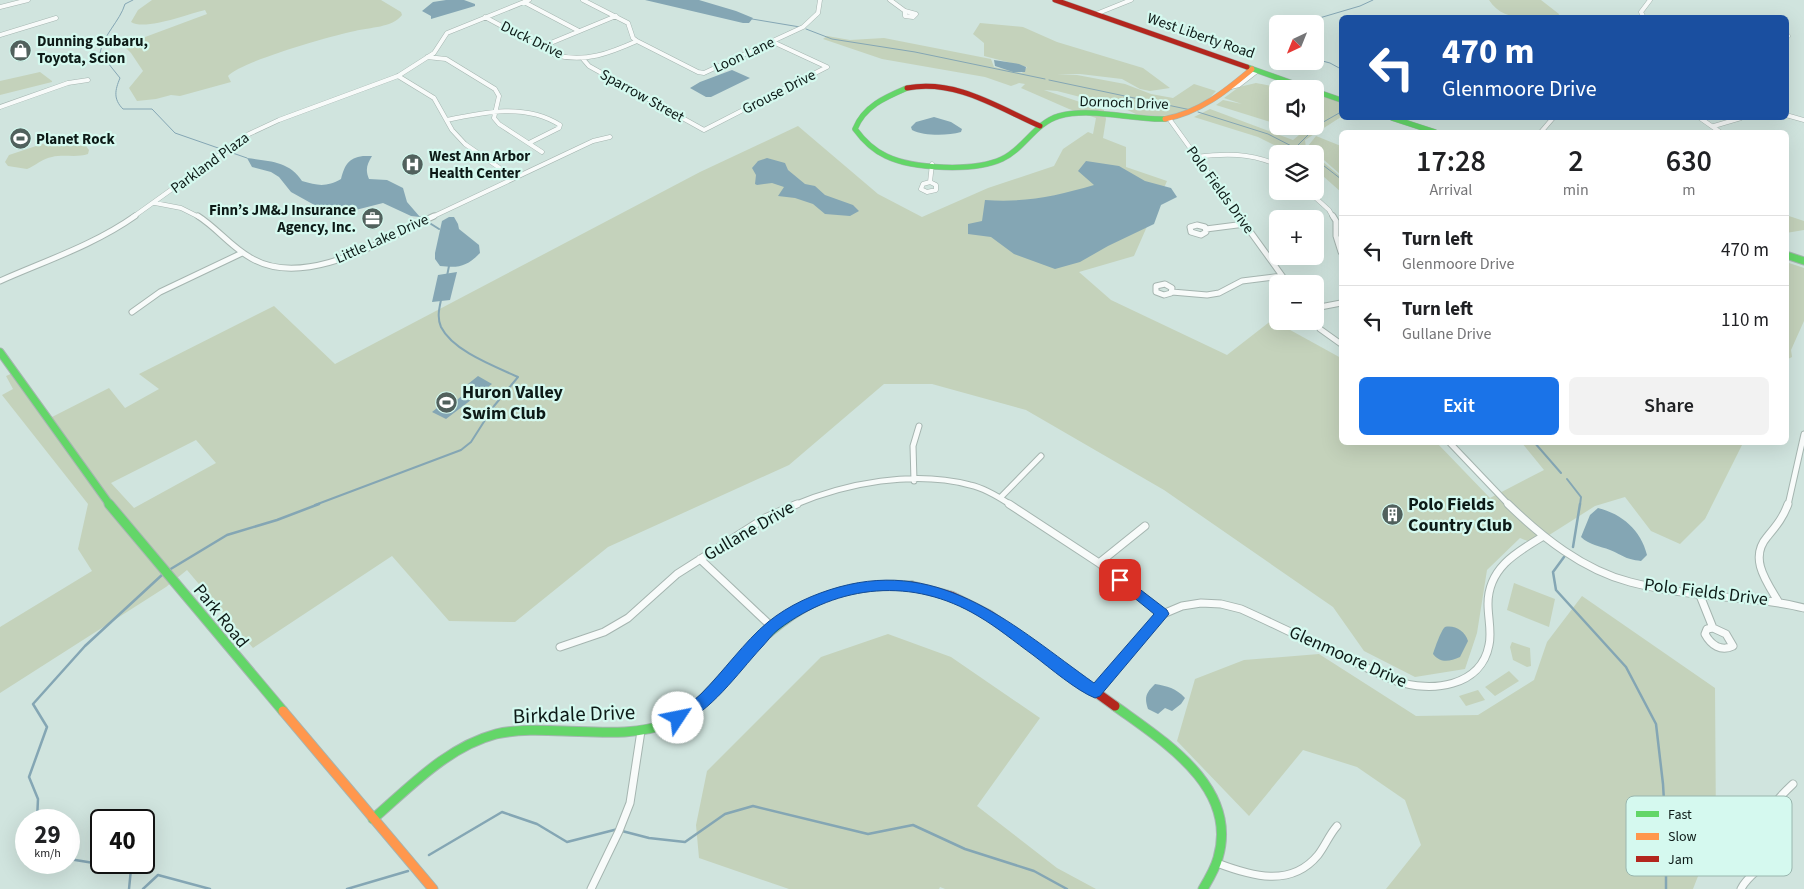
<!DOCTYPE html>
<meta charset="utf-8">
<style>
body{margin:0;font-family:"Source Sans 3",sans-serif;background:#f2f2f2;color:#202124;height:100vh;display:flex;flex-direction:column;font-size:19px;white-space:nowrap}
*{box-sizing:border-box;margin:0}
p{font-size:16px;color:#757577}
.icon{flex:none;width:28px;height:28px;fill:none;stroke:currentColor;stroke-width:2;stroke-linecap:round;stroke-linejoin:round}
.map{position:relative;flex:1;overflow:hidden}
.sheet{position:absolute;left:1339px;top:130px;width:450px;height:315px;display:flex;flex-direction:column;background:#fff;border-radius:8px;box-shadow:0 5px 20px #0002}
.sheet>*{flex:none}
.banner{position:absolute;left:1339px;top:15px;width:450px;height:105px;border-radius:8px;box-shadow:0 5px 20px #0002;background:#1a4fa0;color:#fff;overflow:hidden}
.needle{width:32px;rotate:223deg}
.controls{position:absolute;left:1269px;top:15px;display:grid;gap:10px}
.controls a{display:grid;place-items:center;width:55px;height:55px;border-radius:8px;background:#fff;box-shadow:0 5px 20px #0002;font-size:25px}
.speed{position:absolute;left:15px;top:809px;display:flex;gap:10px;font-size:25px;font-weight:700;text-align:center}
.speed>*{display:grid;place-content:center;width:65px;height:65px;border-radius:50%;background:#fff;box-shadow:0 5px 20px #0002;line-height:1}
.speed small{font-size:12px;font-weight:400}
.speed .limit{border:2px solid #111;border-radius:8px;background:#fff;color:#111}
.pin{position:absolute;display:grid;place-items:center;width:42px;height:42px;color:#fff;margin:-21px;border-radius:10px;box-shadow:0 2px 8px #0006}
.me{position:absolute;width:55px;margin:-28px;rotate:56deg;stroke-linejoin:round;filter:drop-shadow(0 0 4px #0008)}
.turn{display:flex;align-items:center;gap:18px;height:105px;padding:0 20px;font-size:22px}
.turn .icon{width:65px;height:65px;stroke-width:2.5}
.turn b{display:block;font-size:35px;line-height:42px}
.eta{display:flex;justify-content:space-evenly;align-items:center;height:85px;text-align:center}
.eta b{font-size:30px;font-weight:600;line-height:35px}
.primary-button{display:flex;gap:10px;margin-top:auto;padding:10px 20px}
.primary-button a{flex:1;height:58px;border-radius:8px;background:#1a73e8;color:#fff;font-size:20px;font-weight:600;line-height:58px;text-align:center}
.primary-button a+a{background:#f2f2f2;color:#202124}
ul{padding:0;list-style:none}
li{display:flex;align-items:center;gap:15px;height:70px;padding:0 20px;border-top:1px solid #e0e0e0}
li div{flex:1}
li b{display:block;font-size:19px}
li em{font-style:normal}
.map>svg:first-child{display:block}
.green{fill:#c4d2bb;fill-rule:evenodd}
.water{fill:#84a6b4}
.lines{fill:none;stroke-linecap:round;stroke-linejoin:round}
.stream-far2{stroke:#84a6b4;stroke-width:1}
.stream-far1{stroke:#84a6b4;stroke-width:2}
.stream{stroke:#84a6b4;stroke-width:2.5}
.street-far2-casing{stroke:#a5b5b0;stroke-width:5}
.street-far1-casing{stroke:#a5b5b0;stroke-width:7}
.street-casing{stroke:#a5b5b0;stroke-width:9}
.fast-far2-casing{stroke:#a5b5b0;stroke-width:6}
.fast-far1-casing{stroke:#a5b5b0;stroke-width:9}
.fast-casing{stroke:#a5b5b0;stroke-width:11}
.slow-far1-casing{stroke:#a5b5b0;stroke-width:6}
.slow-casing{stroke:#a5b5b0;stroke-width:11}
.jam-far1-casing{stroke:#a5b5b0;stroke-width:6}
.jam-casing{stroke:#a5b5b0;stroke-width:11}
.street-far2{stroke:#f8fbfa;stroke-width:4}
.street-far1{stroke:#f8fbfa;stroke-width:5}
.street{stroke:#f8fbfa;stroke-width:7}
.fast-far2{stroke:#63d668;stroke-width:5}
.fast-far1{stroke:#63d668;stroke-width:7}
.fast{stroke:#63d668;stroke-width:9}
.slow-far1{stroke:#ff974d;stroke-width:5}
.slow{stroke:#ff974d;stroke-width:9}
.jam-far1{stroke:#b3261e;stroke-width:5}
.jam{stroke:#b3261e;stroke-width:9}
.route{fill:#1a73e8;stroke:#114b97}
.labels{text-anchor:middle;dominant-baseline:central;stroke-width:4.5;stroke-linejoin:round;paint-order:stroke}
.far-street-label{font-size:15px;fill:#0d1a17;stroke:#d5f9ef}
.far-poi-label{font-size:15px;font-weight:bold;fill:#0d1a17;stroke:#d5f9ef;text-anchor:start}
.poi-label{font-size:18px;font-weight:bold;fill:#0d1a17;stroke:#d5f9ef;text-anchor:start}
.street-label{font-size:18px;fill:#0d1a17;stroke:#d5f9ef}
.near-street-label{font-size:21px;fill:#0d1a17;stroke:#d5f9ef}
.key{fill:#d5f9ef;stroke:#99b6ae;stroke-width:1}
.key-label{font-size:14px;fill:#0d1a17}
</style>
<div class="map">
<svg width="1804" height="889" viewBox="0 0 1804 889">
<rect width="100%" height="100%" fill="#d0e4de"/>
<path class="green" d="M152 0H381L401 12 402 15C392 28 370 27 355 31 331 36 242 61 228 76L231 82 180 96 171 95 156 99 137 101 129 88 143 71 131 53 125 47 129 43 207 14 205 10C188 14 145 31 131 22L138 10Z
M1489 0H1541L1559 14 1558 17C1534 18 1503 23 1489 0Z
M980 23 1023 27 1057 42 1143 68 1170 88 1150 91 1140 89 1122 79 1080 74H1057L1077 75 1125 84 1151 94 1173 98 1194 84 1216 91 1200 108 1178 115 1161 116 1138 115 1123 108 1057 91 1044 90 1104 110 1106 119 1103 138 1126 147V167L1167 181 1134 256 1079 272 1111 300 1227 355 1272 320 1341 358V442L1437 443 1490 498 1544 470 1522 443H1743L1705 519 1680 544 1651 531 1625 497 1595 506 1535 544 1520 538 1487 570 1477 633 1465 669 1415 677 1364 651 1333 607 1164 490 1026 410 932 384H884L789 465 608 547 515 622 449 621 392 556 253 648 187 570 166 587 0 693V627L92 571 78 549 88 504 2 395 13 389 6 376 13 373 52 417 109 388 125 408 159 389 139 374 274 306 335 364 700 172 798 126 878 194 922 217 988 188 1054 166 1063 149 1088 132 1093 134 1096 118 1069 109 1021 88 1025 84 1019 83 1011 86 985 77 882 59 823 39 827 36 850 40 884 38 991 59 994 67 1022 73 1027 67 984 56V43L973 34ZM196 440 216 463 134 508 111 483Z
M40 72 52 81V82L0 95V81Z
M1256 83 1287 89H1278L1277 124 1216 105 1223 100 1242 104 1224 98 1239 87Z
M1315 94 1341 102V117L1305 140 1306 148 1313 154H1292L1258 137 1194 117 1210 109 1293 140 1305 130 1299 126H1315Z
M1316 136 1341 146V175L1308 146Z
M42 144 86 146 89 150 88 154C77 158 63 154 52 157 43 158 35 166 27 169L8 166 5 162 9 155Z
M1315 155 1341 177V192L1315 169Z
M1786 215 1804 221V230L1786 233Z
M1786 262 1804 268V321L1791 350 1792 357 1786 360Z
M1514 583 1555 599 1549 627 1507 610Z
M1582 596 1715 688 1716 830 1693 889H1386L1421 845 1405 800 1357 767 1303 750 1249 816 1177 741 1195 679 1244 660 1319 654 1416 716 1478 715 1534 680 1547 642Z
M888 634 951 657 1040 718 977 806 1057 868 1096 889H945L940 887 939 889H789L699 858 696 825 707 771 821 657Z
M1512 642 1530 648 1531 666 1527 667 1513 660 1510 647Z
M1509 671 1519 681 1495 696 1485 687Z
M1478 690 1485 700 1466 706 1459 696Z"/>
<path class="water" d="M446 0H464L475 4V6L431 19V16L422 11 433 2Z
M645 0H699L736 11 753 18 749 23H743Z
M994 60 1019 64 1026 67 1025 72H1013L995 66Z
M732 70 750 78 711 97H706L690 88 700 82Z
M934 117 951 122 962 129 961 132C947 136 924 136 912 130L911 127 916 122Z
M363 156H372C367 164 365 170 369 179L387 180 403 188 407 202 420 217 411 216 383 203 340 214 327 212 291 192 279 177 271 172 252 167 247 158C268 161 290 161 302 181 318 186 327 187 341 179 345 165 348 158 363 156Z
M767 158 785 163 788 170 805 184 815 186 825 195 853 205 859 211 850 216 825 214 813 204 795 198 778 196 784 187 772 183 757 185 755 184 756 175 752 168 758 161Z
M1086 161 1119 166 1145 181 1171 188 1177 197 1161 205 1154 224 1108 246 1080 262 1055 269 1014 254 991 237 968 234V224L982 221 985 200C1025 203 1056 196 1094 185L1078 171Z
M449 217H454L458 224 459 229 479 245 480 253C466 267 459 268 440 266L435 259V253L442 221Z
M457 272 450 300 432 302 438 275Z
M478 376 492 384 477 395 463 388Z
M463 395 471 400 446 419 432 412 447 400 453 403Z
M1598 508C1622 514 1641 530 1647 555L1641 561C1625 559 1624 556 1610 550 1600 546 1589 545 1581 537L1590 515Z
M1445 627C1455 625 1465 631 1468 641L1460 657C1450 661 1441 664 1433 654 1435 648 1441 630 1445 627Z
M1155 684C1167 686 1176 688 1185 698L1181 704 1172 711 1165 708 1158 714 1148 709C1144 697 1146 693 1155 684Z"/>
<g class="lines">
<path class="stream-far2" d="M133 0 125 4C120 21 103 35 100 53L120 78C115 90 113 99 123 109H152L175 133 247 158
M752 19 800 27
M1299 24 1360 6 1373 0
M806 29 832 39 915 52 1045 79
M1278 32 1273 33 1278 46
M1315 59 1330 63 1341 69
M1049 80 1191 110
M1198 112 1268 134 1307 154
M1296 147 1318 125 1341 112
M1315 159 1341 179"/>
<path class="stream-far1" d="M420 217 439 229
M447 276 449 266
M1534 442 1561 473
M1567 479 1581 497 1580 505
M315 505 461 450 471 442 494 406 518 377C494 366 453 351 441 327 437 318 439 309 441 300"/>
<path class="stream" d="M1573 547 1580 504
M1564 557 1553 572 1556 590 1626 667 1656 724 1663 784 1666 835V889
M169 570 227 535 277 520 319 504
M37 820 38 799 29 777 47 727 33 704 85 646 163 574
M622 831 649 838 685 842 725 814 753 806 868 834 913 825 965 849 1034 871 1067 889
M429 855 502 812 537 824 567 842 618 829
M69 859 131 869 129 889
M143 889 158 875 210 889
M347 889 408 871"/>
<defs>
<path id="street-far2" d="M583 0 628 23 633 38 637 41 698 72 704 73 803 27 818 13 820 0
M890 0 905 11
M524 2 579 31
M0 7 28 0
M905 11 916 14 913 17 905 16Z
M1096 14 1131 0
M485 17 555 55C585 63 610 53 637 41
M1644 18 1641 12 1650 0
M0 35 56 18
M1786 37 1788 36
M541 47 616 16
M427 57 446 59 495 89 499 96 494 118 499 124 542 152
M583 59 589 66 704 130 827 67 773 42
M398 76 434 98 452 130 465 144 514 178
M1231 87 1239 85 1257 71
M0 107 68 83 88 80
M1786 115 1804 120
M1700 118 1720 132
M447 120C484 112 526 103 560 125L559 128 529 143
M1170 120 1240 217
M1714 126 1741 118
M1541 132 1553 118
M1196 157C1226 153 1250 153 1278 165
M930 182 936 185V190L927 192 921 189 923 184Z
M930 182 932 164
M1308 191 1329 210 1333 217
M155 203 181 208 199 217
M133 217 249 134 279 120 398 76 434 53 447 33 529 0
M432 217 593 141 610 137"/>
<path id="street-far1" d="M198 216C217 228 231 247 251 258 305 290 385 239 434 216
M1239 216 1288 284
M1333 216 1336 221V236L1341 252
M1197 225 1205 227 1206 232 1201 235 1191 232 1190 227Z
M1206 229 1245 224
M0 281C45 261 94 245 135 216
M1165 284 1172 288 1171 293 1164 295 1156 292V286Z
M1172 292 1207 295 1219 293 1242 281 1282 276
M1315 308 1341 303
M132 312 160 292 242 253
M1315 321 1320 329 1341 344
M1449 442 1509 505
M914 481 913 446 919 426
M1000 498 1041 456
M794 505C846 483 914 470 970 485 984 488 999 497 1011 505
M1788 505 1804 434"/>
<path id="street" d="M1009 504 1099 563 1163 614
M1508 504C1542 537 1583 570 1630 582 1657 589 1685 593 1713 596 1743 599 1774 600 1804 608
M700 559 772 627
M1099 563 1145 526
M1699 593 1713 628
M1778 601C1766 581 1749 558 1767 537 1776 526 1783 518 1788 504
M1713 628 1726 634 1733 646C1721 652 1711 645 1705 634L1707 629Z
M560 647 604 632 628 618 677 574 765 518 797 504
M1095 692 1152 624 1163 614 1182 606 1201 603 1221 604 1241 609C1270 622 1298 636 1327 649 1350 659 1373 672 1396 681 1431 693 1481 687 1489 645 1492 632 1488 618 1488 604 1488 569 1515 553 1542 537
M1217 863C1251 876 1291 888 1318 855 1325 846 1329 835 1337 826
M591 889 619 831 630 803 641 731
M1741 889C1748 874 1765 868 1771 853 1774 846 1772 838 1770 830 1766 809 1779 797 1793 784"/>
<path id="fast-far2" d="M1247 67 1309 89
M907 88C886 97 864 106 855 129 863 140 873 150 886 156 913 169 974 172 1002 159 1024 149 1035 123 1059 116 1092 107 1131 120 1165 119
M1315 91 1341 100
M1392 118 1435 132"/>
<path id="fast-far1" d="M1786 255 1804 261
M0 352 110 505"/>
<path id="fast" d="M109 504 283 711
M1115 706C1163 741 1239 787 1218 858 1215 869 1209 879 1203 889
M373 819C410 787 447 747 496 734 518 729 542 730 564 731 598 732 636 736 669 723 695 712 712 689 731 669 786 611 829 580 912 586"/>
<path id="slow-far1" d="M1165 119C1200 112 1225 92 1252 69"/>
<path id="slow" d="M283 711 433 889"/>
<path id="jam-far1" d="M1055 0 1247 67
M907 88C956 79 997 107 1040 126"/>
<path id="jam" d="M912 586 951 596 989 615 1115 706"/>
</defs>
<use href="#street-far2" class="street-far2-casing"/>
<use href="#street-far1" class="street-far1-casing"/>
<use href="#street" class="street-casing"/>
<use href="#fast-far2" class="fast-far2-casing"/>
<use href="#fast-far1" class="fast-far1-casing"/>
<use href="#fast" class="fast-casing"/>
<use href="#slow-far1" class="slow-far1-casing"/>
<use href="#slow" class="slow-casing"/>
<use href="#jam-far1" class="jam-far1-casing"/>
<use href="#jam" class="jam-casing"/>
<use href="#street-far2" class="street-far2"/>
<use href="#street-far1" class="street-far1"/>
<use href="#street" class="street"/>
<use href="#fast-far2" class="fast-far2"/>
<use href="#fast-far1" class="fast-far1"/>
<use href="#fast" class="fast"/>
<use href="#slow-far1" class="slow-far1"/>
<use href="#slow" class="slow"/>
<use href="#jam-far1" class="jam-far1"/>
<use href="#jam" class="jam"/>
</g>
<path class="route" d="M1120 574 1167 610 1169 614 1100 696 1095 698C1077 691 1050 668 1033 655 1015 642 997 627 978 616 913 577 839 584 779 629 772 634 767 642 761 648 738 673 710 713 678 725L673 723 671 718 673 714C683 707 693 702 701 694 724 671 744 642 768 622 789 605 814 594 839 587 944 558 1015 627 1094 683L1154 614 1116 583 1114 580 1116 576Z"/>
<defs>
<symbol id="shop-disc" viewBox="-11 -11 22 22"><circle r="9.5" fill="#51615d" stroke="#d5f9ef"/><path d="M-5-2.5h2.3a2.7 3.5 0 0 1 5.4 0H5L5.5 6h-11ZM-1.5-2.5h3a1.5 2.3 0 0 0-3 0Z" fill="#fff"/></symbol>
<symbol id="stadium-disc" viewBox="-11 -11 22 22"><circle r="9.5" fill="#51615d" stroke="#d5f9ef"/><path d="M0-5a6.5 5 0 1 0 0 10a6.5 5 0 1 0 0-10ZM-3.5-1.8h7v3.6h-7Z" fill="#fff"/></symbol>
<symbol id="hospital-disc" viewBox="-11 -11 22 22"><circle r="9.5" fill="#51615d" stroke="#d5f9ef"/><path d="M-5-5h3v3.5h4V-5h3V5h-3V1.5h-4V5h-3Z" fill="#fff"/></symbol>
<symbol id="office-disc" viewBox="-11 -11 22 22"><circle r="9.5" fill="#51615d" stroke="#d5f9ef"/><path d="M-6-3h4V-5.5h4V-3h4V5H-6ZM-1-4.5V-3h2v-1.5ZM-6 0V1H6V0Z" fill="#fff"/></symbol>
<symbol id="building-disc" viewBox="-11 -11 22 22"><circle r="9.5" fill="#51615d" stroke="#d5f9ef"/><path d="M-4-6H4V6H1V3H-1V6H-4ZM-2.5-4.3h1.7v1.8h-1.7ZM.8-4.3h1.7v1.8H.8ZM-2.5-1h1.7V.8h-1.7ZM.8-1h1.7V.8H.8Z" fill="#fff"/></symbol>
</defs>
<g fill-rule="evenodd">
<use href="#shop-disc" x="8" y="38" width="25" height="25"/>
<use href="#stadium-disc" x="8" y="126" width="25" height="25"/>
<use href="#hospital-disc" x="400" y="152" width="25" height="25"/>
<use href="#office-disc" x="360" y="206" width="25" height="25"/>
<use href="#stadium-disc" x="434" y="390" width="25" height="25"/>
<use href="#building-disc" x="1380" y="502" width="25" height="25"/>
</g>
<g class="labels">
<g class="far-street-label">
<text transform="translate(1201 36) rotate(19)">West Liberty Road</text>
<text transform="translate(532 40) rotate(26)">Duck Drive</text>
<text transform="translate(744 55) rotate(-25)">Loon Lane</text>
<text transform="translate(779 92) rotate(-27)">Grouse Drive</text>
<text transform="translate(642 96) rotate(29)">Sparrow Street</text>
<text transform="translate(1124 103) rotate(2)">Dornoch Drive</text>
<text transform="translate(210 163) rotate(-36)">Parkland Plaza</text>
<text transform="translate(1220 190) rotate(54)">Polo Fields Drive</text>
<text transform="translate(382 239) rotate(-24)">Little Lake Drive</text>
</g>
<g class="far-poi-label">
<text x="37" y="41">Dunning Subaru,<tspan x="37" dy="17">Toyota, Scion</tspan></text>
<text x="36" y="139">Planet Rock</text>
<text x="429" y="156">West Ann Arbor<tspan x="429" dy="17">Health Center</tspan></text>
<text x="356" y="210" text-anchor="end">Finn’s JM&amp;J Insurance<tspan x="356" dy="17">Agency, Inc.</tspan></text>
</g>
<g class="poi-label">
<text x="462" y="392">Huron Valley<tspan x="462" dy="21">Swim Club</tspan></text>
<text x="1408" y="504">Polo Fields<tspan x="1408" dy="21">Country Club</tspan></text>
</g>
<g class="street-label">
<text transform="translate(749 531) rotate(-30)">Gullane Drive</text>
<text transform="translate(1706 592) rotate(7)">Polo Fields Drive</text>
<text transform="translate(221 616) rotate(51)">Park Road</text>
<text transform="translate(1348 657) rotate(24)">Glenmoore Drive</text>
</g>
<g class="near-street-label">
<text transform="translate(574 714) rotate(-2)">Birkdale Drive</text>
</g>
</g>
<rect x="1626" y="796" width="166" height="80" rx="8" class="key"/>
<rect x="1636" y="811" width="23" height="6" fill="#63d668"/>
<rect x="1636" y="833" width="23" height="7" fill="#ff974d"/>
<rect x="1636" y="856" width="23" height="6" fill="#b3261e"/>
<g class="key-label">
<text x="1668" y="819">Fast</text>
<text x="1668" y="841">Slow</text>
<text x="1668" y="864">Jam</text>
</g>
</svg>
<div class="controls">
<a><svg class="needle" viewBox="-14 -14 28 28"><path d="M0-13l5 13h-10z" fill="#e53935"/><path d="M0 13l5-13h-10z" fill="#757577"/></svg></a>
<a><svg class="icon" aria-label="sound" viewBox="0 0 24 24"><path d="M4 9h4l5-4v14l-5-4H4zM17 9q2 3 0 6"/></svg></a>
<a><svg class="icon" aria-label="layers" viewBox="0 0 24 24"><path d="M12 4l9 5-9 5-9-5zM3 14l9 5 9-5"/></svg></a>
<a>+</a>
<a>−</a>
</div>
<div class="speed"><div>29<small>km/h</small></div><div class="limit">40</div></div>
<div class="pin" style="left:1120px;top:580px;background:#d93025"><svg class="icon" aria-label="arrive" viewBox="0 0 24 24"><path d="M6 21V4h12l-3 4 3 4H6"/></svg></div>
<svg class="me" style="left:678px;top:718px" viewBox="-20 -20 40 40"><circle r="19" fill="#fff"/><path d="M0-13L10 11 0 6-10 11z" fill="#1a73e8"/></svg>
<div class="banner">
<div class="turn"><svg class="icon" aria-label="left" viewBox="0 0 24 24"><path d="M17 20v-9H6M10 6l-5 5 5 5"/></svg><div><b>470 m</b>Glenmoore Drive</div></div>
</div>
<section class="sheet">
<div class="eta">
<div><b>17:28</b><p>Arrival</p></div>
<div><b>2</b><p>min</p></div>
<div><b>630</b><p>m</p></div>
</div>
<ul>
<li><svg class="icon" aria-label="left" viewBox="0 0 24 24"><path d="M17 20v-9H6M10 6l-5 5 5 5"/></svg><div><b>Turn left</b><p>Glenmoore Drive</p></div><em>470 m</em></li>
<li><svg class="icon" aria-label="left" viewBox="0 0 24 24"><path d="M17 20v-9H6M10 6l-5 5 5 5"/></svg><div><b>Turn left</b><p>Gullane Drive</p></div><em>110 m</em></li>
</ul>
<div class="primary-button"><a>Exit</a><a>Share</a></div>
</section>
</div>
